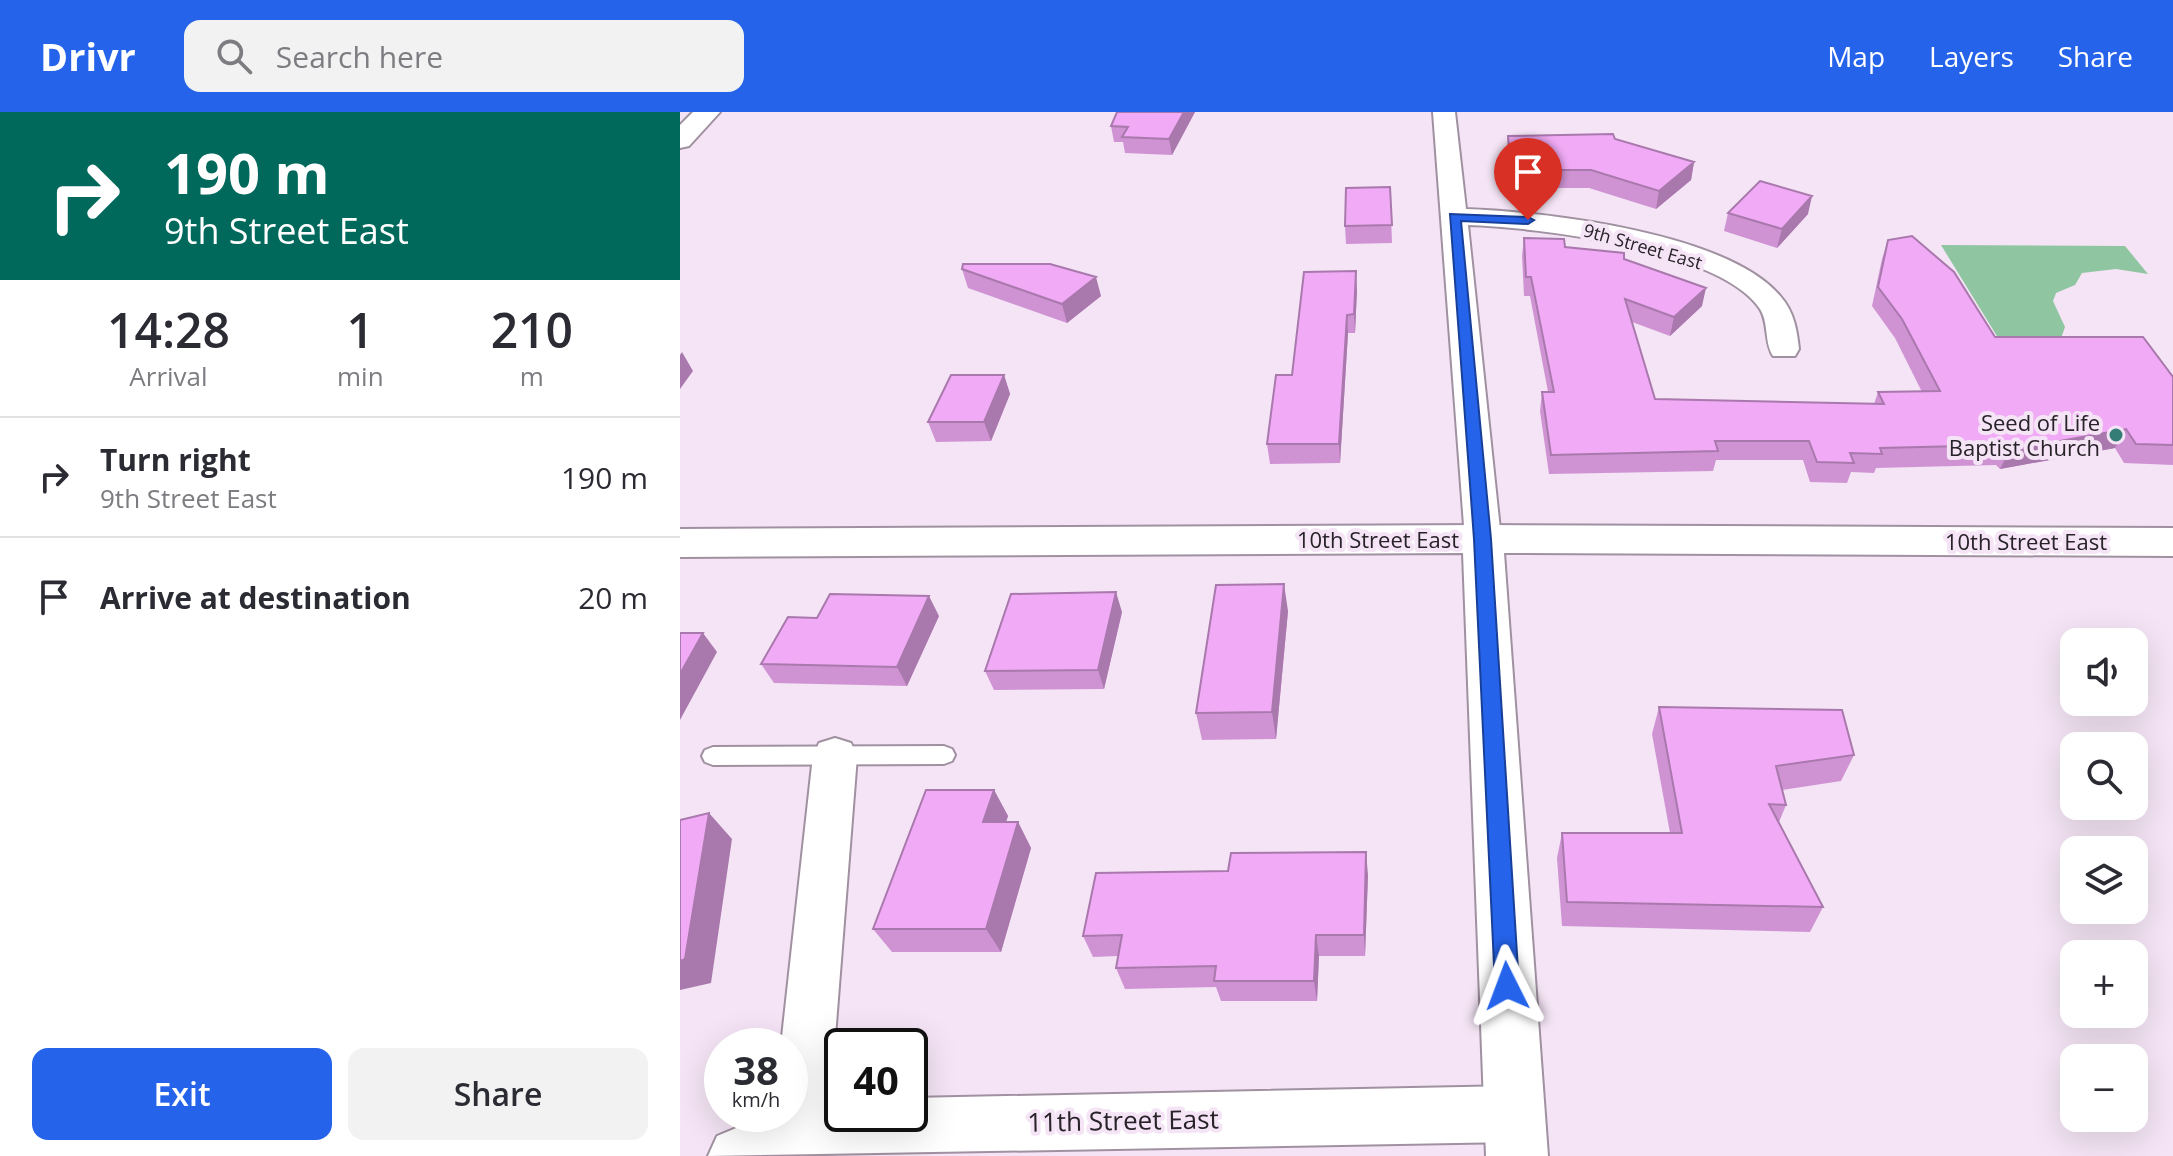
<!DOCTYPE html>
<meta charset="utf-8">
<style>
body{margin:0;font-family:"Open Sans",sans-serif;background:#f2f2f3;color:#2b2b33;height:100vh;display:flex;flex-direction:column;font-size:30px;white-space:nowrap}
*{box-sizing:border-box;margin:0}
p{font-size:26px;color:#7c7c81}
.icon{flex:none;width:44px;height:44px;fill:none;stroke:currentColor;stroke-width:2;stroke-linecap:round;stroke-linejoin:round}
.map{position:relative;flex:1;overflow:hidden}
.details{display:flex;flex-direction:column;background:#fff;width:680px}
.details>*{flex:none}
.top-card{background:#00695c;color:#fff;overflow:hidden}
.fabs{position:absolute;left:1380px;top:516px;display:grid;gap:16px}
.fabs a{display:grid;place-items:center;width:88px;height:88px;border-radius:16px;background:#fff;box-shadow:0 8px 32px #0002;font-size:40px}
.speed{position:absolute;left:24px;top:916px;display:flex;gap:16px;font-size:40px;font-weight:700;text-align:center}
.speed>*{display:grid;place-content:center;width:104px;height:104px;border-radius:50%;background:#fff;box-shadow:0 8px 32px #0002;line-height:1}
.speed small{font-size:20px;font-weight:400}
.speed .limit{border:4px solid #111;border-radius:12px;background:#fff;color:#111}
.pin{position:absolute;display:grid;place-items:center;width:68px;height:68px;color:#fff;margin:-82px -34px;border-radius:50% 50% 50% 0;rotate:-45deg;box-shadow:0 0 8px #0007}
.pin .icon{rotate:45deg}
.me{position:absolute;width:88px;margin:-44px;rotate:357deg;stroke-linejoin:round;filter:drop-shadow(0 0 6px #0008)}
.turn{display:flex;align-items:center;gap:28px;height:168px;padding:0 32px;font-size:36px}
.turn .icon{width:104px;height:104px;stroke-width:2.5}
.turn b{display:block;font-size:56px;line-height:68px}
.eta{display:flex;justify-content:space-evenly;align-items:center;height:136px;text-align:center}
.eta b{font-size:48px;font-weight:600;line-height:56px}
.primary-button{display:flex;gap:16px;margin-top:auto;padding:16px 32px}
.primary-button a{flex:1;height:92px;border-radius:16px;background:#2563eb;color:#fff;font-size:32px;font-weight:600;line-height:92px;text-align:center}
.primary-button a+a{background:#f2f2f3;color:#2b2b33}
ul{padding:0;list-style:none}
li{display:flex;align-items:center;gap:24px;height:120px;padding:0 32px;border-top:2px solid #e1e1e2}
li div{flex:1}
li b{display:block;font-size:30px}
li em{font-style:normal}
header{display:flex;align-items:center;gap:48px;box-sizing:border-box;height:112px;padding:0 40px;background:#2563eb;color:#fff}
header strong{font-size:38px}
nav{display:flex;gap:44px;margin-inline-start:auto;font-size:28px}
.search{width:560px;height:72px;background:#f2f2f3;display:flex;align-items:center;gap:20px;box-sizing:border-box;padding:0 28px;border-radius:16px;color:#7c7c81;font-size:30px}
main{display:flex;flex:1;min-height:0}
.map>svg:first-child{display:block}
.green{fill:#8fc6a1}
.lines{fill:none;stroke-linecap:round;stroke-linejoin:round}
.lane-casing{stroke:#a091a1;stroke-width:4}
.street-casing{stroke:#a091a1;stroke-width:4}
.secondary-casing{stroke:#a091a1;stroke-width:4}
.lane{fill:#fff;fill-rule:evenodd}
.street{fill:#fff;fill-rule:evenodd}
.secondary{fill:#fff;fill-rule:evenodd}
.wall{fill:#cf93d4}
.shaded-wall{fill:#a978ac}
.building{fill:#f1abf6;stroke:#a978ac;stroke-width:2}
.route{fill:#2563eb;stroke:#184099;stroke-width:2}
.poi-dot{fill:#347c76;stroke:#f4e4f5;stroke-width:3}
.labels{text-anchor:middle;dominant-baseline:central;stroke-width:8;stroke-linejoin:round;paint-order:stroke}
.far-street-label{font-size:18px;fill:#282229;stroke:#f4e4f5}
.poi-label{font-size:22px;fill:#282229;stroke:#f4e4f5;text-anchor:end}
.street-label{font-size:22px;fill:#282229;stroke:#f4e4f5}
.near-street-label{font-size:26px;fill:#282229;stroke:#f4e4f5}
</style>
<header>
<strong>Drivr</strong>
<div class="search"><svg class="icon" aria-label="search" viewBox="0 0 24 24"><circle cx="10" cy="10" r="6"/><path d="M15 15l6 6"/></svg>Search here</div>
<nav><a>Map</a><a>Layers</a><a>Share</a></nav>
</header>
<main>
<section class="details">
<div class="top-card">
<div class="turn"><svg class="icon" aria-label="right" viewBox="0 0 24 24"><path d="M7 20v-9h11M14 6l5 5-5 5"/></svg><div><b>190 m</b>9th Street East</div></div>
</div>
<div class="eta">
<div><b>14:28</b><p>Arrival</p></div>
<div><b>1</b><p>min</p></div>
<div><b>210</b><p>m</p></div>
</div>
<ul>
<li><svg class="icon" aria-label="right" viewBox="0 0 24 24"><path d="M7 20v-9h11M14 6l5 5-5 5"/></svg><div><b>Turn right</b><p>9th Street East</p></div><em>190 m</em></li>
<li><svg class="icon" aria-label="arrive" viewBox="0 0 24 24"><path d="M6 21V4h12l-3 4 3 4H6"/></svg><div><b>Arrive at destination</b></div><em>20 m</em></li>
</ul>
<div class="primary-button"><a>Exit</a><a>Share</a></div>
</section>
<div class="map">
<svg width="1493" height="1044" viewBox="0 0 1493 1044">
<rect width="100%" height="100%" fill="#f4e4f5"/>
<path class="green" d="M1261 133 1445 134 1468 162 1436 157 1402 161 1395 173 1376 181 1373 189 1385 215 1379 232 1328 242Z"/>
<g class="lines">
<defs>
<path id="lane" d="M264 634 272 637 275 643 272 649 264 652 33 653 25 650 22 644 25 638 33 635Z"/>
<path id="street" d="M753 0H775L786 97C866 100 1049 121 1101 185 1114 200 1117 218 1119 237L1115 244H1093C1084 230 1089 211 1080 197 1040 137 855 115 788 113L821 427 816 436 803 440 790 436 785 427Z
M155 626 171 631 177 644 150 989 162 988V1002H230V986L834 974 854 982 862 1002 854 1022 834 1030 28 1044 37 1024 90 1002H110V934H101L133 644 139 631Z"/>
<path id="secondary" d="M13 0H40L9 34 0 36V13Z
M804 413 1493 416V444L824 441 868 1044H806L783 441 0 445V417Z"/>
</defs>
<use href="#lane" class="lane-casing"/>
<use href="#street" class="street-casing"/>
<use href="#secondary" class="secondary-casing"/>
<use href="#lane" class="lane"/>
<use href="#street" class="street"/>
<use href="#secondary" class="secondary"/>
</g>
<path class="wall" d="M515 0 492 43 445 41 443 30H434L431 14Z
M828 24 935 27 1014 50 1011 68 976 97 909 76H830L827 42Z
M710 75 712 131 666 132 665 114Z
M1048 101 1128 102 1097 136 1044 119Z
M844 126 944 147 1022 194 990 224 952 210 975 287 1194 292 1198 280H1242L1215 226 1192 194 1202 147 1208 128 1315 225 1493 265V353L1444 351 1435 336 1320 357 1316 353 1196 356 1194 361 1171 360 1167 371 1130 370 1123 348H1036L1033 359 869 362 860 299 862 280H868L850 184H844L842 144Z
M282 157 421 184 387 211 288 176Z
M677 178 675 221H668L660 351 590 352 587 332 612 263Z
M324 263 330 282 311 329 256 330 248 310Z
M608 499 596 627 522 628 516 601Z
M442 500 424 577 314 578 305 559Z
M259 504 227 574 94 571 81 552 137 506Z
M979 595 1174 643 1161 669 1102 678 1106 693 1099 710 1143 795 1130 820 882 814 877 746 882 721H990L972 622Z
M314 678 328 704 326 710H338L351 736 321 840H212L193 817Z
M688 763 685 844H639L637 889H541L536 875 445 877 436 856 438 844 413 845 403 824Z"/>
<path class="shaded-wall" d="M504 0H515L492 43 489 27Z
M1014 50 1011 68 976 97 979 79Z
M1132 84 1128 102 1097 136 1102 117Z
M676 159 677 178 675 221 674 202Z
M416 165 421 184 387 211 382 192Z
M1026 176 1022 194 990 224 994 205Z
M667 203 668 221 660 351 659 332Z
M2 240 13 259 0 277V243Z
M324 263 330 282 311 329 304 310Z
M1446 317 1435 336 1320 357 1330 338Z
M604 472 608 499 596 627 592 600Z
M436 480 442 500 424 577 418 558Z
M249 484 259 504 227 574 217 555Z
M23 521 37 540 0 608V562Z
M314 678 328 704 317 736 303 710Z
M29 701 52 727 31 871 0 878V849Z
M338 710 351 736 321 840 306 817Z
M686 740 688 763 685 844 684 823Z
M636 823 639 844 637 889 634 869Z"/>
<path class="building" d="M437 0H504L489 27 442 25 448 15 431 14Z
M933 22 935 27 1014 50 979 79 911 58H831L828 24Z
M1080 69 1132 84 1102 117 1048 101Z
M710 75 712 113 665 114 666 76Z
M1232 124 1274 160 1315 225H1463L1493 265V333L1456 332 1446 317 1330 338 1326 333 1200 336 1202 342 1170 341 1174 351 1137 350 1129 329H1035L1038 339 871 343 862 280H874L851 165H846L844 126 884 127 885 135 944 141V147L1026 176 994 205 945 187 975 287 1204 292 1198 280 1260 279 1222 207 1198 175 1208 128Z
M283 152H370L416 165 382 192 282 157Z
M676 159 674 202 667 203 659 332H587L596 263H612L624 160Z
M271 263H324L304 310H248Z
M604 472 592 600 516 601 536 473Z
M436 480 418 558 305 559 331 482Z
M150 482 249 484 217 555 81 552 108 505 137 506Z
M0 521H23L0 562Z
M979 595 1162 598 1174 643 1096 654 1106 693 1089 692 1143 795 887 790 882 721H1002Z
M246 678H314L303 710H338L306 817H193Z
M29 701 5 847 0 849V708Z
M686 740 684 823H636L634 869H534L536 854 436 856 442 823 403 824 416 761 548 759 551 741Z"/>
<path class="route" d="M770 102 848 105 854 108 848 112 781 109 811 427 839 874 835 882 827 885 819 882 815 874 794 427Z"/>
<circle class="poi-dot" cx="1436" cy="323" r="8"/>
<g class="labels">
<g class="far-street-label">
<text transform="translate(963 134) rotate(16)">9th Street East</text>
</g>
<g class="poi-label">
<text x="1420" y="310">Seed of Life<tspan x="1420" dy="25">Baptist Church</tspan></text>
</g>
<g class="street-label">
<text x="698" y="427">10th Street East</text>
<text x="1346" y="429">10th Street East</text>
</g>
<g class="near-street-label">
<text transform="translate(443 1008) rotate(-1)">11th Street East</text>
</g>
</g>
</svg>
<div class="fabs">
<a><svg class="icon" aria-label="sound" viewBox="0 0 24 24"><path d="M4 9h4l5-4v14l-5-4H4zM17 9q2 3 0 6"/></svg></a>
<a><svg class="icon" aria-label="search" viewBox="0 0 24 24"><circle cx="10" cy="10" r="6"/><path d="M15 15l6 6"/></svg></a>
<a><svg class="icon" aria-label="layers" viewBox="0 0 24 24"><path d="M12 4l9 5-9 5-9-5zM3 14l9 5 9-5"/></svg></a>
<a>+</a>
<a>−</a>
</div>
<div class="speed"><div>38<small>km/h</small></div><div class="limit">40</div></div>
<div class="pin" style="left:848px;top:108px;background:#d93025"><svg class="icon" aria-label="arrive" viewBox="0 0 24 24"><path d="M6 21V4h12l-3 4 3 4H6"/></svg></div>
<svg class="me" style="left:827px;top:874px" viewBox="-20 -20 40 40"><path d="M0-17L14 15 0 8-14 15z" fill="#2563eb" stroke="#fff" stroke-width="4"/></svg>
</div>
</main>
